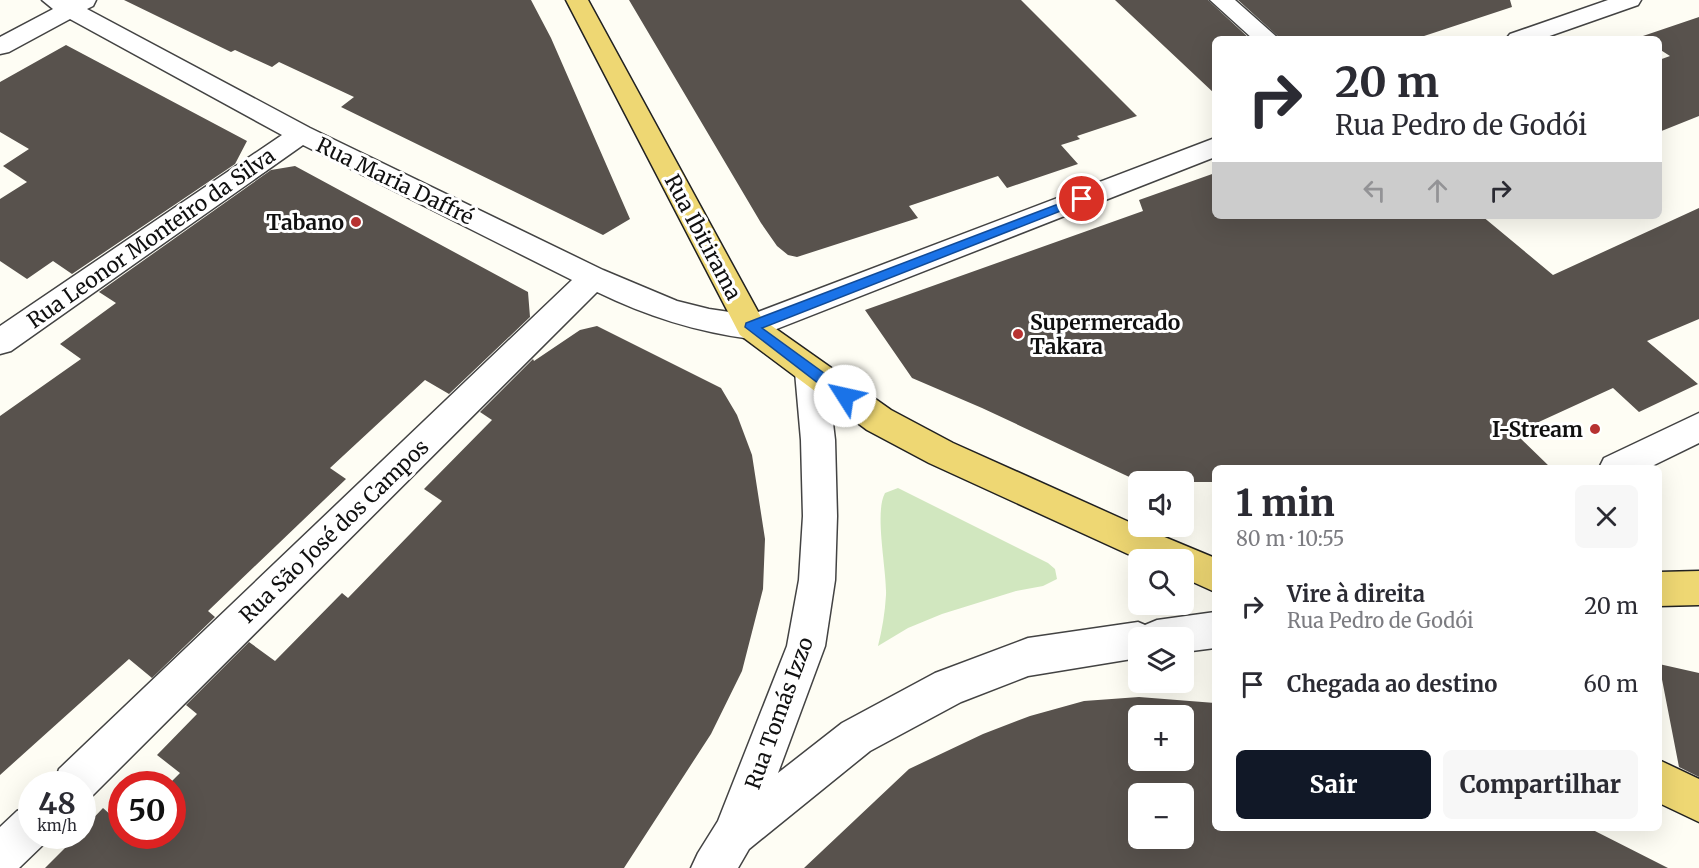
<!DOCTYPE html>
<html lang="pt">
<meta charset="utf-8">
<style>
body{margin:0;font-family:Merriweather,serif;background:#f7f7f7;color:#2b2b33;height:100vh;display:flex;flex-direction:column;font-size:22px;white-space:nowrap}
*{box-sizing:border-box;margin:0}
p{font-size:20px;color:#7c7c81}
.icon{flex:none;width:33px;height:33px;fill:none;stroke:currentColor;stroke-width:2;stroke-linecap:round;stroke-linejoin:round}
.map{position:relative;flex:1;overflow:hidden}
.drawer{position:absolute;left:1212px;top:465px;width:450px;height:366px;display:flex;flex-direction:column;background:#fff;border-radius:9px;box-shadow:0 6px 24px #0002}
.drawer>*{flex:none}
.hud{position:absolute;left:1212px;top:36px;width:450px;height:183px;border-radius:9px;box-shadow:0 6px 24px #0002;background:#fff;color:#2b2b33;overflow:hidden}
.controls{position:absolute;left:1128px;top:471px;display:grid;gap:12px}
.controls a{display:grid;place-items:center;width:66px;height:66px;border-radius:9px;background:#fff;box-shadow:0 6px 24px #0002;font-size:30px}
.speed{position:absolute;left:18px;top:771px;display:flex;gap:12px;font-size:30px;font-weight:700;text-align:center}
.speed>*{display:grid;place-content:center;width:78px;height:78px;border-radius:50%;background:#fff;box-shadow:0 6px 24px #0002;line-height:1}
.speed small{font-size:15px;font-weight:400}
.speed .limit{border:9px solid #d22;background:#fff;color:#111}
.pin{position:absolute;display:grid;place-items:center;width:51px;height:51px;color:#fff;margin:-26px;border:3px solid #fff;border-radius:50%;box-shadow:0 2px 6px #0007}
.me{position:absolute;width:66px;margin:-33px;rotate:305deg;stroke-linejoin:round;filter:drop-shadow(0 0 4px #0008)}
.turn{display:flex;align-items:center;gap:21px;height:126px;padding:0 24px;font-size:27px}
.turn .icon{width:78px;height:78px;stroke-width:2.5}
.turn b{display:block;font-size:42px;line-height:51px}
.lanes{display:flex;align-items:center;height:57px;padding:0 24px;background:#0003;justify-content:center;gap:30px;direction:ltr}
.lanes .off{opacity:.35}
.round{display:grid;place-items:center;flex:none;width:63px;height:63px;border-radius:9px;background:#f7f7f7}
.head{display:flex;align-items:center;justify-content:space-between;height:102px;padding:0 24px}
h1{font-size:36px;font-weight:800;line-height:45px}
.primary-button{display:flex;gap:12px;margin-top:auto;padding:12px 24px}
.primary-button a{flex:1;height:69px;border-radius:9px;background:#111827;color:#fff;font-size:24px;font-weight:800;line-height:69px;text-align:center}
.primary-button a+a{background:#f7f7f7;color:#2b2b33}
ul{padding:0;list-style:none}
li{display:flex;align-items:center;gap:18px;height:78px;padding:0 24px}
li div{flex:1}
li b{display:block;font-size:22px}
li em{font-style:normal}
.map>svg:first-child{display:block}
.green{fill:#d1e7bf}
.building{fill:#58524d;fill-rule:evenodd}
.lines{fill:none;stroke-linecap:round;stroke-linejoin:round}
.minor-casing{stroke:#434343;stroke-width:3}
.major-casing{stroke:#212121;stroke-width:3}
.minor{fill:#fff;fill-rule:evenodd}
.major{fill:#eed773;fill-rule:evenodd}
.route{fill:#1a73e8;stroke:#114b97;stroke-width:1.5}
.poi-dot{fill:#b73231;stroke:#fff;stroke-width:2}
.labels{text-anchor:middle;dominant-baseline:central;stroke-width:6;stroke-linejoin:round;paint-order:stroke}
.street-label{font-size:21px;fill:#101010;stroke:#fff}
.poi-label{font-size:21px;font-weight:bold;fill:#101010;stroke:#fff;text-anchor:end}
</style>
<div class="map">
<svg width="1699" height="868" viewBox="0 0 1699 868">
<rect width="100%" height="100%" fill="#fefdf4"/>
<path class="green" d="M898 488 1048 563 1055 569 1057 579 1043 586 1016 591 942 614 908 628 878 646C882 630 885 613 886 595 887 570 874 513 885 493Z"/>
<path class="building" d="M124 0H531L551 38 630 219 603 235 341 107 354 97 279 62 272 67 235 50 231 52Z
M629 0H1021L1137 116 1077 136 1080 139 1061 145 1078 164 1007 188 998 176 909 206 918 218 797 257 788 255 777 246 761 223Z
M1115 0H1208L1250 39H1215V94Z
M1238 0H1510L1512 7 1415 39H1281Z
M1699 17V116L1659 132V60L1670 56 1659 49V39H1643L1640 37Z
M66 45 247 141 235 164 72 274 53 261 27 279 0 261V199L27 182 3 166 29 149 0 132V82Z
M295 166 528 292 530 317 449 394 425 380 330 468 346 479 208 611 215 617 152 678 129 659 0 775V416L81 359 60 344 116 303 99 292 271 170Z
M1215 173V216H1482L1553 275 1699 208V319L1647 341 1698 384 1639 412 1613 388 1515 433 1551 468H1215V482H1140L982 408 912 378 865 310 1143 211 1139 200Z
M597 326 721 388 737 415 752 455 765 539 763 589 742 671 711 734 624 868H45L77 836H82V830L103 808 122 825V836H172V784H169L180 773 157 755 197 714 186 705 249 642 275 661 342 593 348 598 442 501 424 489 492 420 480 412 533 359 534 361 580 330Z
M1659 664 1699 673V777L1679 767Z
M1139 697 1215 703V828H1589L1668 868H804L909 769 983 734 1030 716 1084 701ZM1138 716H1184V760H1138ZM1138 794H1184V838H1138Z"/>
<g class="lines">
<defs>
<path id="minor" d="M42 0H96L93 6 87 9 310 128 603 270 677 301 709 309 750 315 1215 138V157L751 339C697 332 646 316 597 292L89 799 82 801V784H54L59 769 572 280 303 145 11 351 0 354V326L282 135 70 19 9 52 0 54V37L53 9Z
M1210 0H1235L1279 39H1253Z
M1608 0H1641L1638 5 1541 39H1506L1510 34Z
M811 359 822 363 827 372 835 440 837 516 835 580 825 646 778 773 842 723 935 673 1028 638 1138 622 1145 625 1157 620 1215 612V648L1184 652V638H1138V658L1028 676 961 702 870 751 749 849 738 868H691L698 853 718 821 787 646 799 580 803 516 801 440 795 372 800 363Z
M1699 413V443L1648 468H1599L1604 458Z
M32 805V836H49L47 841 19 868H0V827L17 811Z"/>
<path id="major" d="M566 0H588L762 319 891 410 953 443 1138 526 1215 558V592L1184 578V560H1141L929 463 867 430 740 335Z
M1699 571V605L1659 606V572Z
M1659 760 1699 779V822L1659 803Z"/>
</defs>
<use href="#minor" class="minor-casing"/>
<use href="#major" class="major-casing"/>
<use href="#minor" class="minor"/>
<use href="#major" class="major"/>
</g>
<path class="route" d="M1082 195 1086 196V201L762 328 850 392 852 396 850 400H840L745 327 746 323Z"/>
<g class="poi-dot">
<circle cx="356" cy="222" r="6"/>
<circle cx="1018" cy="334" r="6"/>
<circle cx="1595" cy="429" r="6"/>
</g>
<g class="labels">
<g class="street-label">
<text transform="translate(395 181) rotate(26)">Rua Maria Daffré</text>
<text transform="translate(703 237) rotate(62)">Rua Ibitirama</text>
<text transform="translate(151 238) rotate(-35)">Rua Leonor Monteiro da Silva</text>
<text transform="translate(334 531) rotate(-44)">Rua São José dos Campos</text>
<text transform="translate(779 713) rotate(-70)">Rua Tomás Izzo</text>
</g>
<g class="poi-label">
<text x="344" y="222">Tabano</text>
<text x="1030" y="322" text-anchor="start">Supermercado<tspan x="1030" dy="24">Takara</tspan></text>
<text x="1583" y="429">I-Stream</text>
</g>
</g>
</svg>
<div class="controls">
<a><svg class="icon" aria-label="sound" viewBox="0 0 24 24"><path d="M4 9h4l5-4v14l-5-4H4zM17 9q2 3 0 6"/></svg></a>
<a><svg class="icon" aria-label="search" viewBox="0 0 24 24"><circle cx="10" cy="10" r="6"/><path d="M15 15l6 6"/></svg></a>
<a><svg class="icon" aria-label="layers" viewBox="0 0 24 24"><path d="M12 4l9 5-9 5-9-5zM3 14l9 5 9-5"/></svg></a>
<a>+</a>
<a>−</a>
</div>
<div class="speed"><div>48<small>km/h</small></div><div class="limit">50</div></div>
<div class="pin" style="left:1082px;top:199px;background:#d93025"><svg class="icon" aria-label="arrive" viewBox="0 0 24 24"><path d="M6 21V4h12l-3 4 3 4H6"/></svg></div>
<svg class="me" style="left:845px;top:396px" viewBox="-20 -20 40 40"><circle r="19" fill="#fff"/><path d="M0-13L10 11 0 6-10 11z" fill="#1a73e8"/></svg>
<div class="hud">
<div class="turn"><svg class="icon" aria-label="right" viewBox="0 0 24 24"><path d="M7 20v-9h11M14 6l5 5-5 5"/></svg><div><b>20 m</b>Rua Pedro de Godói</div></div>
<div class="lanes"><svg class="icon off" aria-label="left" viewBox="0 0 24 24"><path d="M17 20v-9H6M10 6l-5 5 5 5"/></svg><svg class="icon off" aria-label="ahead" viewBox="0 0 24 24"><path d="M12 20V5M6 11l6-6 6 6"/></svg><svg class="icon" aria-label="right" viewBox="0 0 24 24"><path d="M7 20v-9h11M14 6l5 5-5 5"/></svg></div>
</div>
<section class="drawer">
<div class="head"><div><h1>1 min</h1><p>80 m · 10:55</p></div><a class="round"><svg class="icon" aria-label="close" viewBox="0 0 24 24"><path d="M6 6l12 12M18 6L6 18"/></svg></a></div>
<ul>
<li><svg class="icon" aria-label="right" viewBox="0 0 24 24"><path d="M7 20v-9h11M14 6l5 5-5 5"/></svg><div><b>Vire à direita</b><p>Rua Pedro de Godói</p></div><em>20 m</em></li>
<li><svg class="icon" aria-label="arrive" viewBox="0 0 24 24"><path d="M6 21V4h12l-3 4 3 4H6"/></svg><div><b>Chegada ao destino</b></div><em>60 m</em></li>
</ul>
<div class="primary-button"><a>Sair</a><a>Compartilhar</a></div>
</section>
</div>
